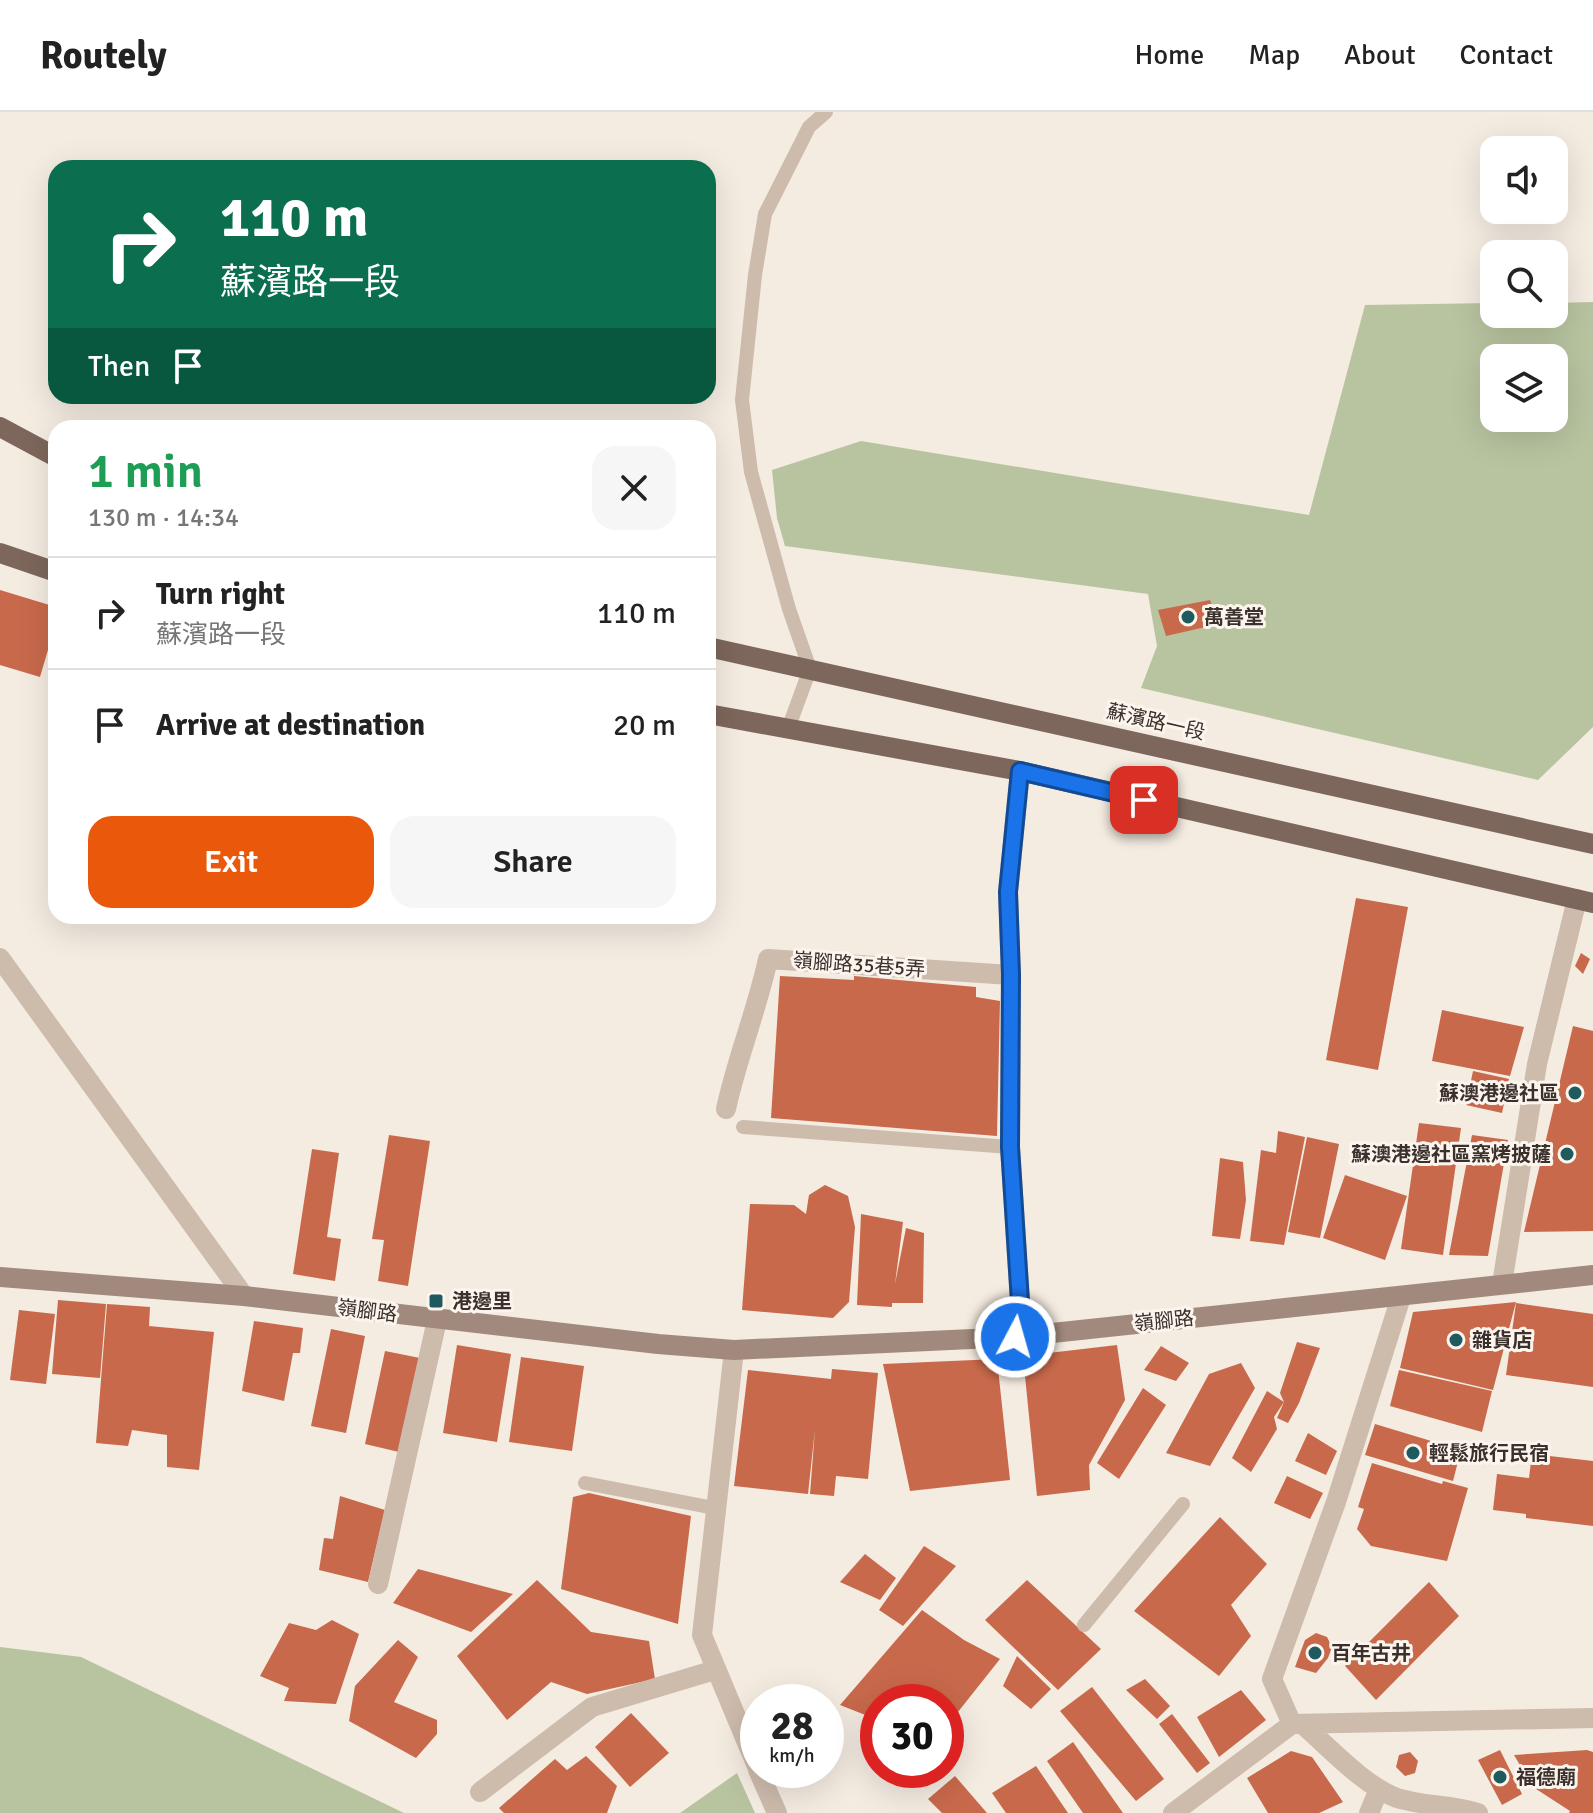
<!DOCTYPE html>
<meta charset="utf-8">
<style>
body{margin:0;font-family:Signika,"Noto Sans TC",sans-serif;background:#f6f6f6;color:#222;height:100vh;display:flex;flex-direction:column;font-size:30px;white-space:nowrap}
*{box-sizing:border-box;margin:0}
p{font-size:26px;color:#767676}
.icon{flex:none;width:44px;height:44px;fill:none;stroke:currentColor;stroke-width:2;stroke-linecap:round;stroke-linejoin:round}
.map{position:relative;flex:1;overflow:hidden}
.details{position:absolute;left:48px;top:308px;width:668px;height:504px;display:flex;flex-direction:column;background:#fff;border-radius:24px;box-shadow:0 8px 32px #0002}
.details>*{flex:none}
.top-card{position:absolute;left:48px;top:48px;width:668px;height:244px;border-radius:24px;box-shadow:0 8px 32px #0002;background:#0b6e4f;color:#fff;overflow:hidden}
.controls{position:absolute;left:1480px;top:24px;display:grid;gap:16px}
.controls a{display:grid;place-items:center;width:88px;height:88px;border-radius:16px;background:#fff;box-shadow:0 8px 32px #0002;font-size:40px}
.speed{position:absolute;left:740px;top:1572px;display:flex;gap:16px;font-size:40px;font-weight:700;text-align:center}
.speed>*{display:grid;place-content:center;width:104px;height:104px;border-radius:50%;background:#fff;box-shadow:0 8px 32px #0002;line-height:1}
.speed small{font-size:20px;font-weight:400}
.speed .limit{border:12px solid #d22;background:#fff;color:#111}
.pin{position:absolute;display:grid;place-items:center;width:68px;height:68px;color:#fff;margin:-34px;border-radius:16px;box-shadow:0 4px 12px #0006}
.me{position:absolute;width:88px;margin:-44px;rotate:6deg;stroke-linejoin:round;filter:drop-shadow(0 0 6px #0008)}
.turn{display:flex;align-items:center;gap:28px;height:168px;padding:0 40px;font-size:36px}
.turn .icon{width:104px;height:104px;stroke-width:2.5}
.turn b{display:block;font-size:56px;line-height:68px}
.then{display:flex;align-items:center;height:76px;padding:0 40px;background:#0003;gap:16px;font-size:30px}
.round{display:grid;place-items:center;flex:none;width:84px;height:84px;border-radius:24px;background:#f6f6f6}
.overview{display:flex;align-items:center;justify-content:space-between;height:136px;padding:0 40px}
h1{font-size:48px;font-weight:600;line-height:60px;color:#1e9e55}
.button{display:flex;gap:16px;margin-top:auto;padding:16px 40px}
.button a{flex:1;height:92px;border-radius:24px;background:#ea580c;color:#fff;font-size:32px;font-weight:600;line-height:92px;text-align:center}
.button a+a{background:#f6f6f6;color:#222}
ul{padding:0;list-style:none}
li{display:flex;align-items:center;gap:24px;height:112px;padding:0 40px;border-top:2px solid #e0e0e0}
li div{flex:1}
li b{display:block;font-size:30px}
li em{font-style:normal}
header{display:flex;align-items:center;gap:48px;box-sizing:border-box;height:112px;padding:0 40px;background:#fff;border-bottom:2px solid #e0e0e0}
header strong{font-size:38px}
nav{display:flex;gap:44px;margin-inline-start:auto;font-size:28px}
.map>svg:first-child{display:block}
.green{fill:#b8c4a0;fill-rule:evenodd}
.building{fill:#c8694b}
.lines{fill:none;stroke-linecap:round;stroke-linejoin:round}
.lane{stroke:#cdbbac;stroke-width:14}
.street{stroke:#cdbbac;stroke-width:20}
.secondary{stroke:#a18a7d;stroke-width:20}
.primary{stroke:#7d675c;stroke-width:20}
.route-casing{stroke:#114b97;stroke-width:20}
.route{stroke:#1a73e8;stroke-width:14}
.poi-dot{fill:#1f5a5e;stroke:#fbf5ee;stroke-width:3}
.labels{text-anchor:middle;dominant-baseline:central;stroke-width:6;stroke-linejoin:round;paint-order:stroke}
.poi-label{font-size:20px;font-weight:bold;fill:#3b302b;stroke:#fbf5ee;text-anchor:start}
.street-label{font-size:20px;fill:#3b302b;stroke:#fbf5ee}
</style>
<header>
<strong>Routely</strong>
<nav><a>Home</a><a>Map</a><a>About</a><a>Contact</a></nav>
</header>
<div class="map">
<svg width="1593" height="1701" viewBox="0 0 1593 1701">
<rect width="100%" height="100%" fill="#f4ebe1"/>
<path class="green" d="M1593 190V615L1538 668 1141 576 1157 534 1148 482 785 434 777 406 772 358 861 329 1309 403 1365 193 1494 191V202H1554V191ZM1494 246H1554V306H1494Z
M0 1535 81 1545 404 1701H0Z
M737 1661 755 1701H680Z"/>
<path class="building" d="M0 478 56 495V511L40 565 0 553Z
M1210 488 1219 512 1166 524 1158 498Z
M1356 786 1408 795 1378 958 1326 948Z
M1581 841 1590 847 1583 862 1575 854Z
M780 864 854 868V864L976 875V885L1000 889 997 1024 771 1006Z
M1442 898 1524 915 1510 964 1432 949Z
M1573 914 1593 919V1119L1524 1120Z
M1473 959 1509 967 1502 1001 1466 993Z
M1419 1011 1461 1016 1443 1143 1401 1137Z
M1278 1019 1305 1025 1284 1133 1250 1129 1261 1038 1276 1041Z
M389 1023 430 1029 408 1174 378 1169 384 1128 372 1127Z
M1472 1023 1508 1028 1488 1144 1449 1143Z
M1307 1025 1339 1032 1320 1126 1288 1120Z
M312 1037 339 1041 327 1125 341 1127 335 1169 293 1162Z
M1220 1046 1243 1050 1246 1088 1240 1127 1212 1124Z
M1345 1063 1407 1084 1385 1148 1323 1126Z
M825 1073 848 1084 855 1115 849 1190 833 1206 742 1198 750 1092 794 1093 806 1102 809 1083Z
M861 1102 903 1110 895 1172 906 1116 924 1121 923 1191H892V1195L857 1193Z
M58 1188 106 1192 100 1266 52 1262Z
M1516 1190 1493 1278 1400 1256 1413 1200Z
M1516 1191 1593 1202V1275L1506 1263Z
M107 1192 150 1195 149 1214 214 1220 199 1358 167 1355V1323L132 1318 128 1334 96 1331Z
M19 1198 55 1202 46 1272 10 1268Z
M254 1209 303 1216 300 1241H293L284 1289 242 1279Z
M331 1217 365 1224 346 1321 311 1314Z
M1297 1230 1320 1236 1299 1291 1288 1311 1277 1306 1284 1290 1274 1305 1277 1317 1251 1360 1232 1346 1267 1279 1284 1290 1280 1281Z
M457 1233 511 1242 497 1330 443 1321Z
M1117 1233 1125 1288 1089 1353 1090 1378 1037 1384 1023 1244Z
M1161 1234 1189 1251 1176 1269 1144 1258Z
M385 1239 420 1246 399 1340 365 1332Z
M521 1245 584 1254 572 1339 509 1330Z
M997 1247 1010 1368 910 1379 883 1252Z
M1241 1251 1255 1276 1210 1354 1166 1341 1209 1262Z
M832 1257 878 1261 868 1367 836 1364 834 1384 810 1382 815 1317 808 1382 734 1374 748 1258 831 1267Z
M1399 1258 1492 1279 1482 1320 1390 1294Z
M1143 1276 1166 1293 1119 1367 1097 1351Z
M1375 1312 1461 1338 1453 1369 1365 1343Z
M1308 1321 1337 1339 1326 1363 1295 1349Z
M1532 1342 1593 1349V1414L1526 1406V1402L1493 1398 1497 1362 1529 1366Z
M1372 1351 1442 1372 1443 1369 1468 1376 1447 1449 1371 1434 1357 1417 1364 1397 1358 1395Z
M1287 1364 1323 1381 1310 1407 1274 1391Z
M589 1381 691 1404 678 1512 561 1477 573 1385Z
M340 1384 385 1398 368 1470 319 1458 324 1426 333 1427Z
M1220 1405 1267 1452 1231 1493 1251 1524 1219 1564 1134 1499Z
M924 1434 956 1454 903 1514 879 1498Z
M865 1442 896 1466 880 1488 840 1470Z
M418 1457 513 1482 471 1520 393 1491Z
M537 1468 591 1520 649 1529 655 1567 587 1582 551 1570 507 1608 457 1544Z
M1027 1468 1101 1537 1058 1578 985 1508Z
M1429 1470 1459 1504 1376 1588 1345 1554Z
M922 1498 964 1528 1000 1547 946 1615V1590H878V1608L840 1593Z
M332 1508 359 1522 336 1592 284 1589 289 1576 260 1564 289 1511 316 1518Z
M1316 1521 1327 1525 1332 1535 1328 1546 1316 1561 1295 1555 1305 1528Z
M398 1528 418 1545 394 1590 437 1608V1622L416 1646 349 1609 355 1574Z
M1017 1544 1051 1577 1031 1597 1003 1574Z
M1145 1567 1170 1594 1157 1607 1126 1578Z
M1092 1575 1164 1667 1136 1689 1060 1599Z
M1241 1578 1266 1608 1219 1645 1197 1605Z
M631 1601 669 1641 630 1675 595 1635Z
M1172 1602 1210 1651 1197 1661 1159 1612Z
M1073 1630 1123 1701H1083L1047 1649Z
M1500 1638 1522 1682 1502 1693 1478 1648Z
M1587 1638 1593 1640V1701H1569L1570 1699 1533 1675 1514 1643Z
M1291 1639 1312 1645 1343 1690 1319 1701H1268L1247 1666Z
M1410 1640 1418 1649 1415 1661 1405 1664 1396 1655 1399 1643Z
M586 1644 617 1674 607 1701H504L499 1696 555 1647 567 1658Z
M1036 1654 1068 1701H1006L992 1681Z
M955 1664 987 1701H942L928 1687Z"/>
<g class="lines">
<path class="lane" d="M788 617 810 557 789 497 751 360 742 288 755 163 765 102 809 15 826 0
M743 1015 1010 1035
M585 1371 714 1396
M1084 1513 1183 1392"/>
<path class="street" d="M0 846 244 1184
M726 997C737 946 757 898 768 847L1011 863
M1502 1172 1537 952 1577 787
M1015 1225 1021 1205 1010 1035 1011 863 1008 780 1020 659
M734 1238 702 1523 758 1657
M378 1472 437 1208
M1292 1612 1272 1567 1336 1390 1401 1185
M1302 1612C1329 1635 1364 1674 1397 1686 1423 1694 1452 1693 1478 1701
M758 1658 777 1701
M480 1680 592 1595 715 1558
M1173 1701 1292 1612 1593 1606
M1369 1701 1379 1677"/>
<path class="secondary" d="M0 1165 244 1184 658 1232 734 1238 1015 1225 1593 1163"/>
<path class="primary" d="M0 315 56 345
M0 441 56 460
M708 535 1593 732
M708 602 1020 659 1593 791"/>
</g>
<g class="lines">
<defs>
<path id="route" d="M1015 1225 1021 1205 1010 1035 1011 863 1008 780 1020 659 1144 688"/>
</defs>
<use href="#route" class="route-casing"/>
<use href="#route" class="route"/>
</g>
<g class="poi-dot">
<circle cx="1188" cy="505" r="8"/>
<circle cx="1575" cy="981" r="8"/>
<circle cx="1567" cy="1042" r="8"/>
<rect x="428" y="1181" width="16" height="16" rx="4"/>
<circle cx="1456" cy="1228" r="8"/>
<circle cx="1413" cy="1341" r="8"/>
<circle cx="1315" cy="1541" r="8"/>
<circle cx="1500" cy="1665" r="8"/>
</g>
<g class="labels">
<g class="poi-label">
<text x="1204" y="505">萬善堂</text>
<text x="1559" y="981" text-anchor="end">蘇澳港邊社區</text>
<text x="1551" y="1042" text-anchor="end">蘇澳港邊社區窯烤披薩</text>
<text x="452" y="1189">港邊里</text>
<text x="1472" y="1228">雜貨店</text>
<text x="1429" y="1341">輕鬆旅行民宿</text>
<text x="1331" y="1541">百年古井</text>
<text x="1516" y="1665">福德廟</text>
</g>
<g class="street-label">
<text transform="translate(1156 610) rotate(13)">蘇濱路一段</text>
<text transform="translate(859 853) rotate(4)">嶺腳路35巷5弄</text>
<text transform="translate(367 1199) rotate(7)">嶺腳路</text>
<text transform="translate(1164 1209) rotate(-6)">嶺腳路</text>
</g>
</g>
</svg>
<div class="controls">
<a><svg class="icon" aria-label="sound" viewBox="0 0 24 24"><path d="M4 9h4l5-4v14l-5-4H4zM17 9q2 3 0 6"/></svg></a>
<a><svg class="icon" aria-label="search" viewBox="0 0 24 24"><circle cx="10" cy="10" r="6"/><path d="M15 15l6 6"/></svg></a>
<a><svg class="icon" aria-label="layers" viewBox="0 0 24 24"><path d="M12 4l9 5-9 5-9-5zM3 14l9 5 9-5"/></svg></a>
</div>
<div class="speed"><div>28<small>km/h</small></div><div class="limit">30</div></div>
<div class="pin" style="left:1144px;top:688px;background:#d93025"><svg class="icon" aria-label="arrive" viewBox="0 0 24 24"><path d="M6 21V4h12l-3 4 3 4H6"/></svg></div>
<svg class="me" style="left:1015px;top:1225px" viewBox="-20 -20 40 40"><circle r="17" fill="#1a73e8" stroke="#fff" stroke-width="3"/><path d="M0-11L8 9 0 5-8 9z" fill="#fff"/></svg>
<div class="top-card">
<div class="turn"><svg class="icon" aria-label="right" viewBox="0 0 24 24"><path d="M7 20v-9h11M14 6l5 5-5 5"/></svg><div><b>110 m</b>蘇濱路一段</div></div>
<div class="then">Then<svg class="icon" aria-label="arrive" viewBox="0 0 24 24"><path d="M6 21V4h12l-3 4 3 4H6"/></svg></div>
</div>
<section class="details">
<div class="overview"><div><h1>1 min</h1><p>130 m · 14:34</p></div><a class="round"><svg class="icon" aria-label="close" viewBox="0 0 24 24"><path d="M6 6l12 12M18 6L6 18"/></svg></a></div>
<ul>
<li><svg class="icon" aria-label="right" viewBox="0 0 24 24"><path d="M7 20v-9h11M14 6l5 5-5 5"/></svg><div><b>Turn right</b><p>蘇濱路一段</p></div><em>110 m</em></li>
<li><svg class="icon" aria-label="arrive" viewBox="0 0 24 24"><path d="M6 21V4h12l-3 4 3 4H6"/></svg><div><b>Arrive at destination</b></div><em>20 m</em></li>
</ul>
<div class="button"><a>Exit</a><a>Share</a></div>
</section>
</div>
